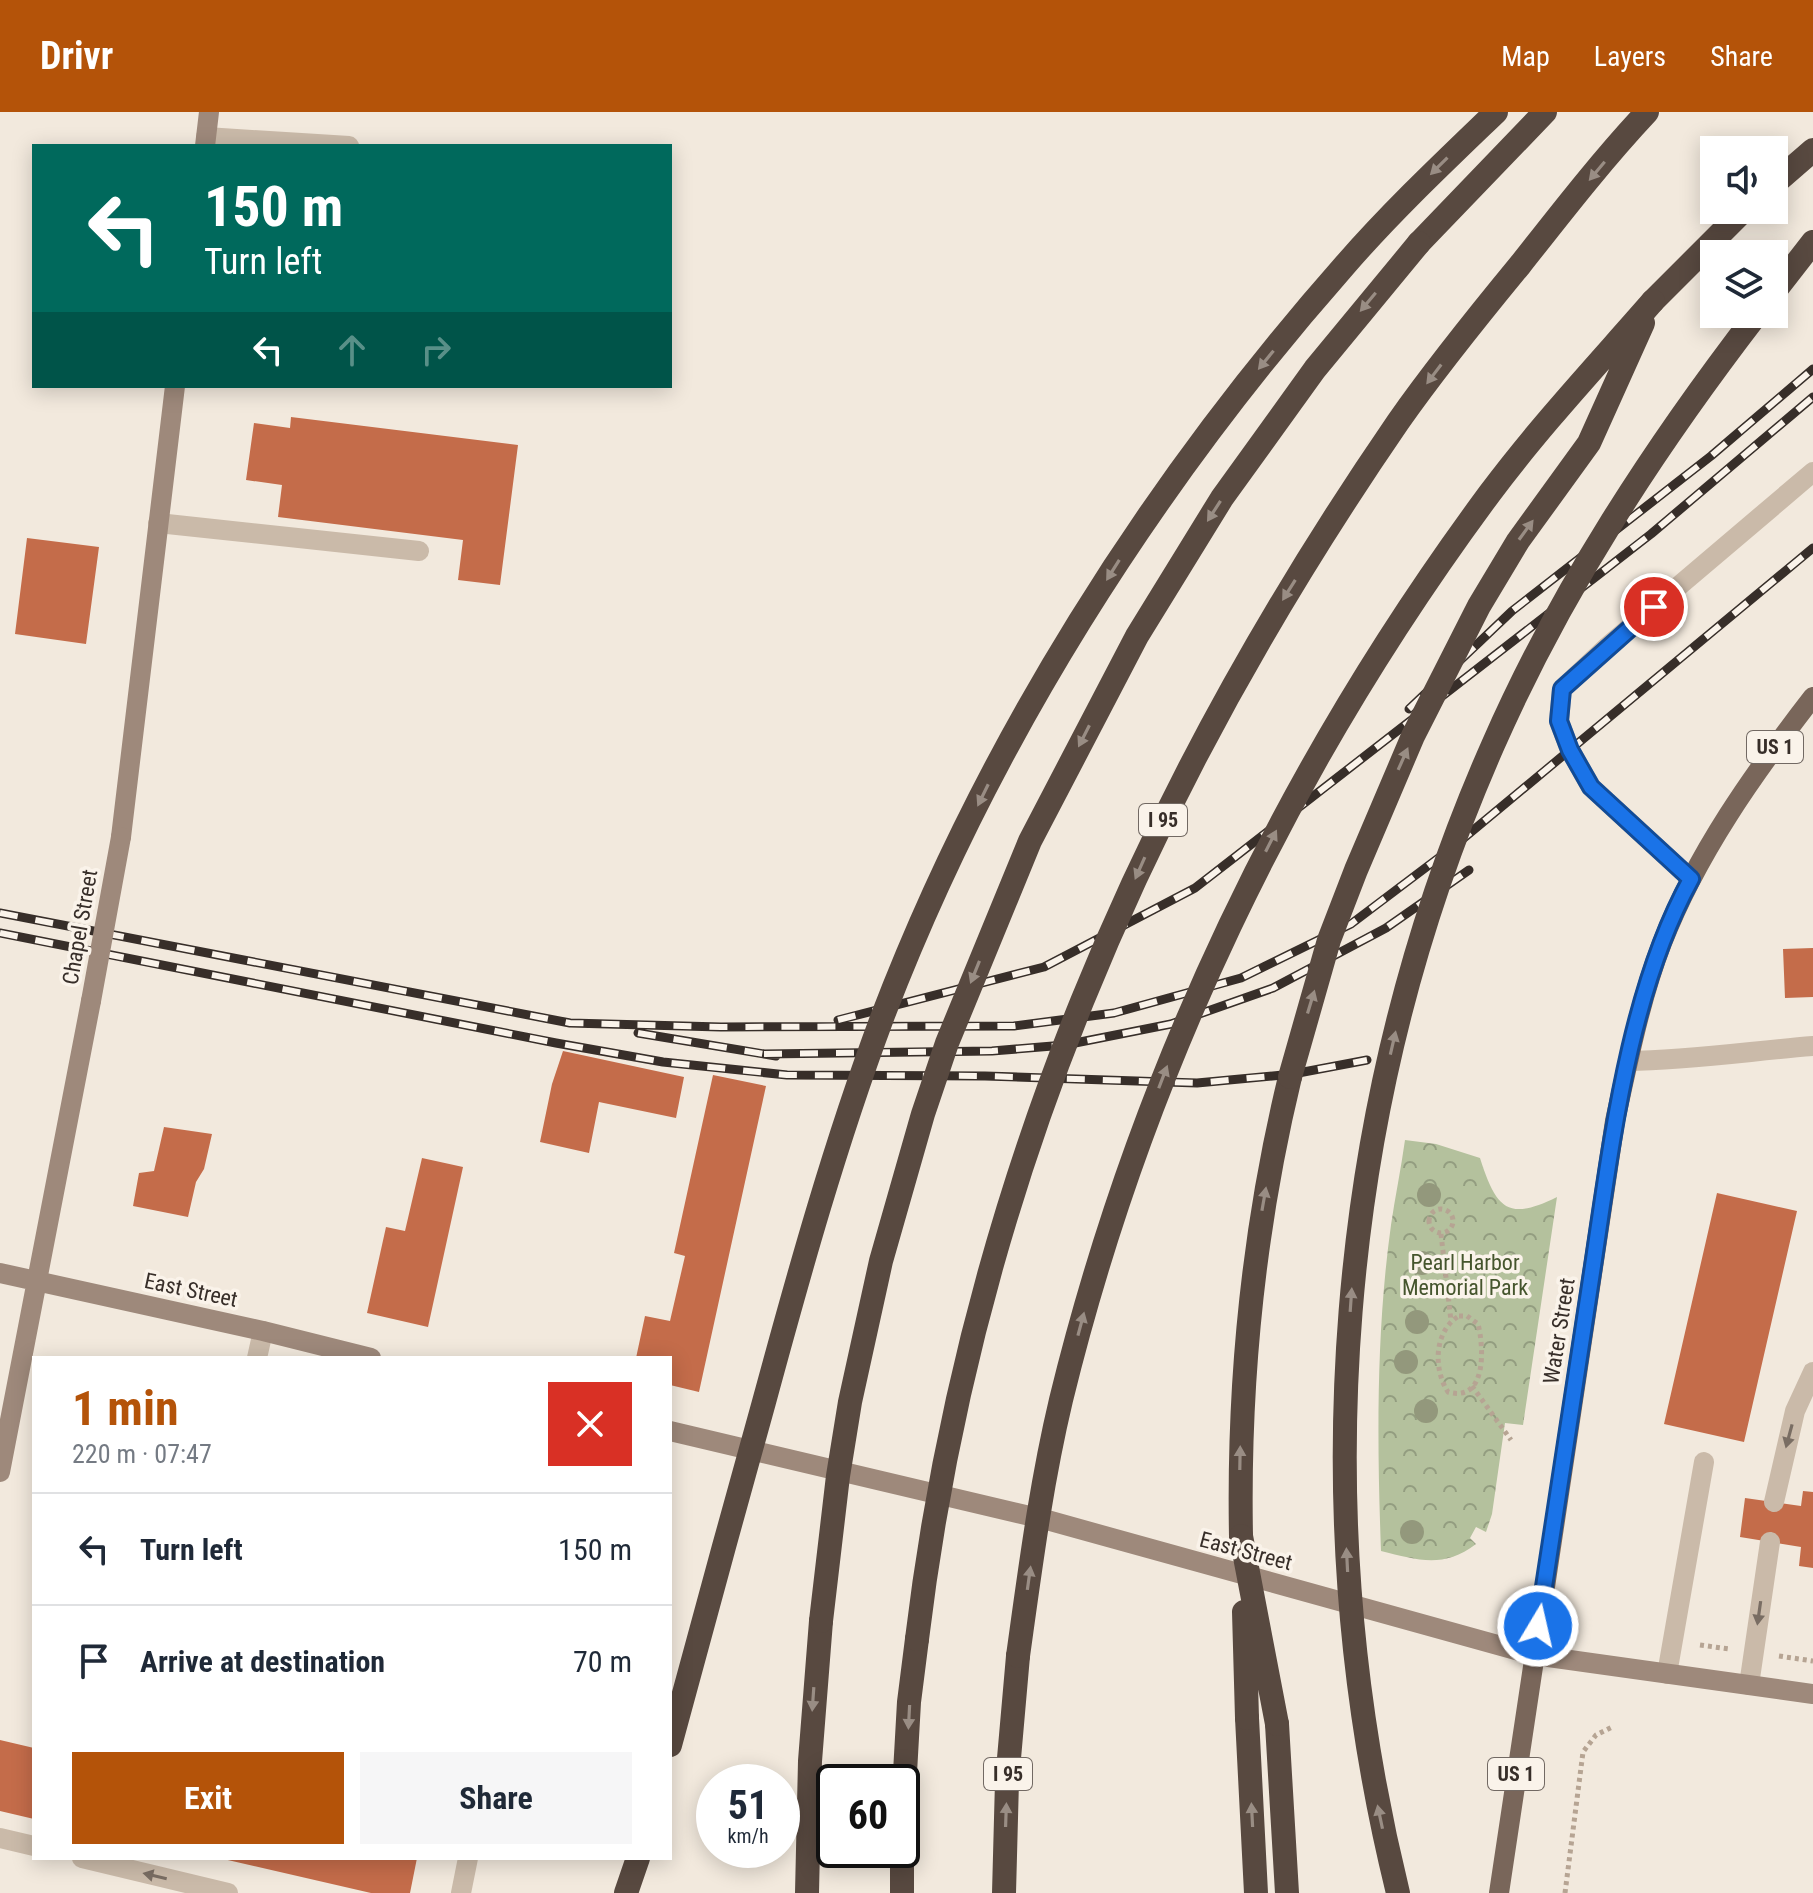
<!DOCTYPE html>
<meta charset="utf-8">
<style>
body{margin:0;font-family:"Roboto Condensed",sans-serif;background:#f6f6f7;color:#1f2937;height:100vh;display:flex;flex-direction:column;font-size:30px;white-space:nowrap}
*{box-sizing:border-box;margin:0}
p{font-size:26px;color:#747a83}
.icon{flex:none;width:44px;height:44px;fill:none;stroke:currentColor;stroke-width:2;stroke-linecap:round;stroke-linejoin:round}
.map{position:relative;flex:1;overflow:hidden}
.details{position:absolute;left:32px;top:1244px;width:640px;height:504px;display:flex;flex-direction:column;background:#fff;border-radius:0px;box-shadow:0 4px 20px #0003}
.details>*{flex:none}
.hud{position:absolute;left:32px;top:32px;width:640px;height:244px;border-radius:0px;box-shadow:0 4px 20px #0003;background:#00695c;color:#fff;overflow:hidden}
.controls{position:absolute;left:1700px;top:24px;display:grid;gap:16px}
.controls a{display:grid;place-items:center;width:88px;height:88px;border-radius:0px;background:#fff;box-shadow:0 4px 20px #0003;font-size:40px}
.speed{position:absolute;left:696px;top:1652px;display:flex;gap:16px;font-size:40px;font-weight:700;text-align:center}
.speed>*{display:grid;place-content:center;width:104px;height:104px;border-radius:50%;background:#fff;box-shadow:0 4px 20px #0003;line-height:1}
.speed small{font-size:20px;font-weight:400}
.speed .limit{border:4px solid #111;border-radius:12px;background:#fff;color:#111}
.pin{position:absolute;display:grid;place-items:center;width:68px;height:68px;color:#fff;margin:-34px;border:4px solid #fff;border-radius:50%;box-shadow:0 2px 8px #0007}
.me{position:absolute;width:88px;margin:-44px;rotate:9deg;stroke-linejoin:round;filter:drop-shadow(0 0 6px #0008)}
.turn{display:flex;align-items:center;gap:28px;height:168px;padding:0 40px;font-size:36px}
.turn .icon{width:104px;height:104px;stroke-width:2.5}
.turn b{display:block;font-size:56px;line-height:68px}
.lanes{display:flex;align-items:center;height:76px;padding:0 40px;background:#0003;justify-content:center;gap:40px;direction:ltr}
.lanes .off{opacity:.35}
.round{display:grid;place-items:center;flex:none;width:84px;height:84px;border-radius:0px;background:#f6f6f7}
.headline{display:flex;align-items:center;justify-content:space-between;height:136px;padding:0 40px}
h1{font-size:48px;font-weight:700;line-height:60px;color:#b45309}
.primary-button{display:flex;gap:16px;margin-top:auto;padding:16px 40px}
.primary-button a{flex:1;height:92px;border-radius:0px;background:#b45309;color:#fff;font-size:32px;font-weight:700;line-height:92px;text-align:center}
.primary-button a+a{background:#f6f6f7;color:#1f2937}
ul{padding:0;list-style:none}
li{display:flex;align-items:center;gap:24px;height:112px;padding:0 40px;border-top:2px solid #e0e1e3}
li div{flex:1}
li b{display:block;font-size:30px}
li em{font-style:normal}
header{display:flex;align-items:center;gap:48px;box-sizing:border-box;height:112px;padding:0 40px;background:#b45309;color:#fff}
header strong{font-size:38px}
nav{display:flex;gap:44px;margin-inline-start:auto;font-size:28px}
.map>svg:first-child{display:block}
.park{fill:url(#park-crowns)}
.building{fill:#c46c4a}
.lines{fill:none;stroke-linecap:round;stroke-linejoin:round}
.path{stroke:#b6a493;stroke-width:5;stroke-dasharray:4 4;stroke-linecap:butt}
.lane{stroke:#cabaa9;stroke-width:20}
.street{stroke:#cabaa9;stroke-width:20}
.secondary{stroke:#9e897b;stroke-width:20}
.primary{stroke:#79665a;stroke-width:20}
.highway{stroke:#584940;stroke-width:24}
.rail-casing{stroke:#372e29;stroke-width:9}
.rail{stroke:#faf3ea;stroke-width:6;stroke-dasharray:18;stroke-linecap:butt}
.secondary-bridge{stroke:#9e897b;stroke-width:20}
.highway-bridge{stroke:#584940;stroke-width:24}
.tree{fill:#93987c}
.oneway{fill:#998d84}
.oneway2{fill:#796d63}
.route-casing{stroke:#114b97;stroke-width:20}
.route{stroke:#1a73e8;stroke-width:14}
.labels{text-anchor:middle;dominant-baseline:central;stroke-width:7;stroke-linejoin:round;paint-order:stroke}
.shield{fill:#faf3ea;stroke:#726963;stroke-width:2}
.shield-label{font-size:20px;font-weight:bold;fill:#372e29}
.street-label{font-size:22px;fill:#372e29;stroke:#faf3ea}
.park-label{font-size:22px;fill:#45552d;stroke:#faf3ea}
</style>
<header>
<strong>Drivr</strong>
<nav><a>Map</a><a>Layers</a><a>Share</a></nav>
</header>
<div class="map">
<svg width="1813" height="1781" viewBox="0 0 1813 1781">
<defs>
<pattern id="park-crowns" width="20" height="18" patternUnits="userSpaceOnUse" patternTransform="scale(2)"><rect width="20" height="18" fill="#b4c19d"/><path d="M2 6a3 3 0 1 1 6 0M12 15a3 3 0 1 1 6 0" fill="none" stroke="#939d80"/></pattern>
</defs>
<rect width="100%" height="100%" fill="#f2e9dd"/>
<path class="park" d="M1405 1028 1436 1032 1480 1046C1496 1096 1507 1110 1557 1085L1523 1313 1505 1311 1492 1402 1486 1420 1476 1415 1470 1426 1476 1432C1443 1457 1418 1448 1381 1439 1377 1331 1376 1220 1391 1113 1395 1085 1401 1057 1405 1028Z"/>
<path class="building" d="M291 305 518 333 500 473 458 468 463 428 278 405 282 373 246 368 254 311 290 316Z
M27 426 99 435 86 532 15 522Z
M1813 836V885L1785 886 1783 837Z
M563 939 684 965 676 1006 599 990 589 1041 540 1030 552 972Z
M713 963 766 974 699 1280 670 1273V1246H636L645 1204 670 1209 685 1144 674 1141Z
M164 1015 212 1022 204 1057 196 1070 188 1105 133 1094 139 1061 154 1059Z
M422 1046 463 1055 428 1215 367 1201 386 1115 405 1119Z
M1717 1081 1797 1099 1744 1330 1664 1312Z
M1803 1379 1813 1380V1456L1799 1454 1801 1435 1740 1425 1745 1386 1801 1394Z
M0 1628 34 1636V1707L0 1699Z
M219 1746H417L410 1781H371Z"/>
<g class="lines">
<path class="path" d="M1429 1109a12 12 0 1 1 24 0a12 12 0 1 1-24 0Z
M1441 1122 1451 1209
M1459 1204H1467L1478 1212C1484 1235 1487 1291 1448 1280 1433 1257 1434 1219 1459 1204Z
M1472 1274 1511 1328
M1700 1533 1729 1537
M1779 1544 1813 1549
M1565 1781 1583 1640 1596 1623 1612 1615"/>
<path class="lane" d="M206 25 349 34
M158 411 419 439
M1691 767 1591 675 1570 638 1559 609 1562 577 1608 534 1813 360
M1628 949C1690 948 1751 939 1813 934
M257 1246 263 1219
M1774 1390 1795 1299 1813 1260
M1667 1562 1704 1350
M1749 1573 1770 1430"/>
<path class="street" d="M0 1726 34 1734
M82 1746 228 1781
M461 1781 468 1746"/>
<path class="secondary" d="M205 34 209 0
M121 725 175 274
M0 1161 263 1219 371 1246
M670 1319 1047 1408 1534 1543 1813 1582
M0 1360 91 889"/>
<path class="primary" d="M1499 1781 1615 1009C1628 950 1640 888 1662 831 1697 741 1754 661 1813 585"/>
<path class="highway" d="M1774 72 1813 38
M1419 131 1545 0
M1774 180 1813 130
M1653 189 1744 98
M1241 1424C1238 1267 1253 1118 1290 965
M1247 1606 1256 1781
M1277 1612 1287 1781
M902 1714 909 1590 917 1527
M902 1738V1781
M626 1781 638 1746
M807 1781 810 1649 821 1509
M1004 1781 1007 1669 1018 1544"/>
<defs>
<path id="rail" d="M1409 597 1512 499 1711 344 1813 257
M0 801 570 911 721 915 1014 914 1114 901 1241 866 1351 812 1453 735 1813 436
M0 821 556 931 663 950 787 963 985 964 1197 971 1293 962 1367 948
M838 908 1044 855 1195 776 1651 422 1813 285
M638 921 776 944
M764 942 992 939 1065 933 1171 912 1273 876 1386 816 1469 758"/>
</defs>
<use href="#rail" class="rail-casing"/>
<use href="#rail" class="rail"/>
<path class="secondary-bridge" d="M91 889 121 725"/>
<path class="highway-bridge" d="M1290 965 1329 828 1356 758 1413 624 1479 494 1518 429 1589 331 1643 211
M1241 1424 1277 1612
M1244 1500 1247 1606
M821 1509 838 1364 850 1290 881 1149 923 1002 947 931 1030 729 1137 524 1222 386 1315 257 1419 131
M917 1527C971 1078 1143 681 1398 310 1436 256 1478 204 1520 153 1561 101 1602 48 1647 0
M1018 1544C1030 1458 1041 1372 1061 1288 1141 960 1289 652 1490 381 1540 314 1598 252 1653 189
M670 1633C701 1519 732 1404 764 1290 799 1161 835 1032 882 906 987 631 1150 374 1345 153 1392 99 1444 50 1496 0
M1398 1781C1304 1400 1334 993 1493 633 1561 478 1654 336 1757 202"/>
</g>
<g class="tree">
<circle cx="1429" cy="1083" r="12"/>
<circle cx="1422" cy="1151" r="12"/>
<circle cx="1417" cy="1210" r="12"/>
<circle cx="1406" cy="1250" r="12"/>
<circle cx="1426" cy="1299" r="12"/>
<circle cx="1412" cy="1420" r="12"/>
</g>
<defs><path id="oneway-solid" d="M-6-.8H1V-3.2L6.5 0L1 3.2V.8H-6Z" transform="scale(2)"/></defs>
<g class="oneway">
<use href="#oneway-solid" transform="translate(1439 54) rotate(135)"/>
<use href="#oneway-solid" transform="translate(1597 59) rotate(130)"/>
<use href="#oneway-solid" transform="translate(1368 190) rotate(130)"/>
<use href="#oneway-solid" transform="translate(1266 248) rotate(129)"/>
<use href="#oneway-solid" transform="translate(1434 262) rotate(127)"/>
<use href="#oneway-solid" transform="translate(1214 399) rotate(123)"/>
<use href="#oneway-solid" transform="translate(1526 418) rotate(-54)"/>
<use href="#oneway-solid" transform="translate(1113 458) rotate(122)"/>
<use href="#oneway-solid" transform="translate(1289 478) rotate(122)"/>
<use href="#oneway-solid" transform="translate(1084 624) rotate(117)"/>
<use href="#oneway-solid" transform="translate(1403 647) rotate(-66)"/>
<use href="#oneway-solid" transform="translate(983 683) rotate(116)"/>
<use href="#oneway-solid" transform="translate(1271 729) rotate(-63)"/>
<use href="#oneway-solid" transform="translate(1140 756) rotate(114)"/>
<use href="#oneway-solid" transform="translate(975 860) rotate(112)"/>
<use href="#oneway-solid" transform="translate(1311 890) rotate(-73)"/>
<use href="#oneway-solid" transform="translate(1393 931) rotate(-77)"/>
<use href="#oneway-solid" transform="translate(1163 965) rotate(-69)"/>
<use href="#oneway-solid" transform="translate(1264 1087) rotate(-80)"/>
<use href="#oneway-solid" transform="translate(1351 1188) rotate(-86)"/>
<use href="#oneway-solid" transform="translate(1081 1212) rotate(-75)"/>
<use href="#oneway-solid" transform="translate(1240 1346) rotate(-89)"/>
<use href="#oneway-solid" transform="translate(1347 1448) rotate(-93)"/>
<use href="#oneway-solid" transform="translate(1029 1466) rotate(-82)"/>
<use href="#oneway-solid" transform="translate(813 1587) rotate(94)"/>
<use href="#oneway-solid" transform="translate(909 1605) rotate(93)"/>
<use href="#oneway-solid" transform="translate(1006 1703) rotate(-88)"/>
<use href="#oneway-solid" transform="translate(1252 1703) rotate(-93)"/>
<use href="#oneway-solid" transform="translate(1380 1705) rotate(-102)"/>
</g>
<g class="oneway2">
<use href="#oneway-solid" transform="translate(1789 1324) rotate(105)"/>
<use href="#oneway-solid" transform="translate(1759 1501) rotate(98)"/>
<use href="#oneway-solid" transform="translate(155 1764) rotate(-167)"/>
</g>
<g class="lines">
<defs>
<path id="route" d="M1538 1514C1557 1394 1575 1274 1593 1154 1612 1028 1629 880 1691 767L1591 675 1570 638 1559 609 1562 577 1654 495"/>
</defs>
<use href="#route" class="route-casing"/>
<use href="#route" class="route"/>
</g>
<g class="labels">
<g class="shield">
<rect x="1747" y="619" width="56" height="32" rx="6"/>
<rect x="1139" y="692" width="48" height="32" rx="6"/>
<rect x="984" y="1646" width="48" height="32" rx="6"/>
<rect x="1488" y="1646" width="56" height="32" rx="6"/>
</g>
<g class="shield-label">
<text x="1775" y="635">US 1</text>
<text x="1163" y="708">I 95</text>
<text x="1008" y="1662">I 95</text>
<text x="1516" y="1662">US 1</text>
</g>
<g class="street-label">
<text transform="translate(80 815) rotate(-80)">Chapel Street</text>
<text transform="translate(191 1178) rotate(12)">East Street</text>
<text transform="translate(1559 1219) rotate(-81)">Water Street</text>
<text transform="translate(1246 1439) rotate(15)">East Street</text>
</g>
<g class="park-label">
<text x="1465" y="1150">Pearl Harbor<tspan x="1465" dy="25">Memorial Park</tspan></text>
</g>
</g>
</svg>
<div class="controls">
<a><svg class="icon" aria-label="sound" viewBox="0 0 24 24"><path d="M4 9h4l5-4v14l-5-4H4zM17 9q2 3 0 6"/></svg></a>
<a><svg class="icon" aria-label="layers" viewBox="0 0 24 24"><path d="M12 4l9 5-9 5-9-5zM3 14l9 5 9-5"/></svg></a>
</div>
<div class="speed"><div>51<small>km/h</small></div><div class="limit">60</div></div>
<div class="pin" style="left:1654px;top:495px;background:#d93025"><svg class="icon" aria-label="arrive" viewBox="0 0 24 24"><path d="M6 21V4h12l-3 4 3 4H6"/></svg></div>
<svg class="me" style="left:1538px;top:1514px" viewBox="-20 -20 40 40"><circle r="17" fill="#1a73e8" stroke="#fff" stroke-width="3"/><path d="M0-11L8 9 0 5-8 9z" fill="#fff"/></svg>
<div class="hud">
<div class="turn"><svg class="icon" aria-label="left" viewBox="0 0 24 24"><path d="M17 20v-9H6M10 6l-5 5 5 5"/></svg><div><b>150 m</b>Turn left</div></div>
<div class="lanes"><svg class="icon" aria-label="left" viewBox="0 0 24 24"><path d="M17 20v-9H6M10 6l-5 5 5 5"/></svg><svg class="icon off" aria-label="ahead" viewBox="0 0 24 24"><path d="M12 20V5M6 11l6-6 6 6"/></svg><svg class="icon off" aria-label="right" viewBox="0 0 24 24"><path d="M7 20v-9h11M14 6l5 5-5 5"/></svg></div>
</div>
<section class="details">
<div class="headline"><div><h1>1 min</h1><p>220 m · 07:47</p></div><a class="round" style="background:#d93025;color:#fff"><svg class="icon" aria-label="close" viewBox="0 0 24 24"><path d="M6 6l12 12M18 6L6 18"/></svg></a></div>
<ul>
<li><svg class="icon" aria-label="left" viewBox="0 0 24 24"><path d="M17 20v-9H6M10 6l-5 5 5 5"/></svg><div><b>Turn left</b></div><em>150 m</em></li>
<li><svg class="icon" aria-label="arrive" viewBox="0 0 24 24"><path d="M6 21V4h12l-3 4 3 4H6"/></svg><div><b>Arrive at destination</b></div><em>70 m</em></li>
</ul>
<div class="primary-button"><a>Exit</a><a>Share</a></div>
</section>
</div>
